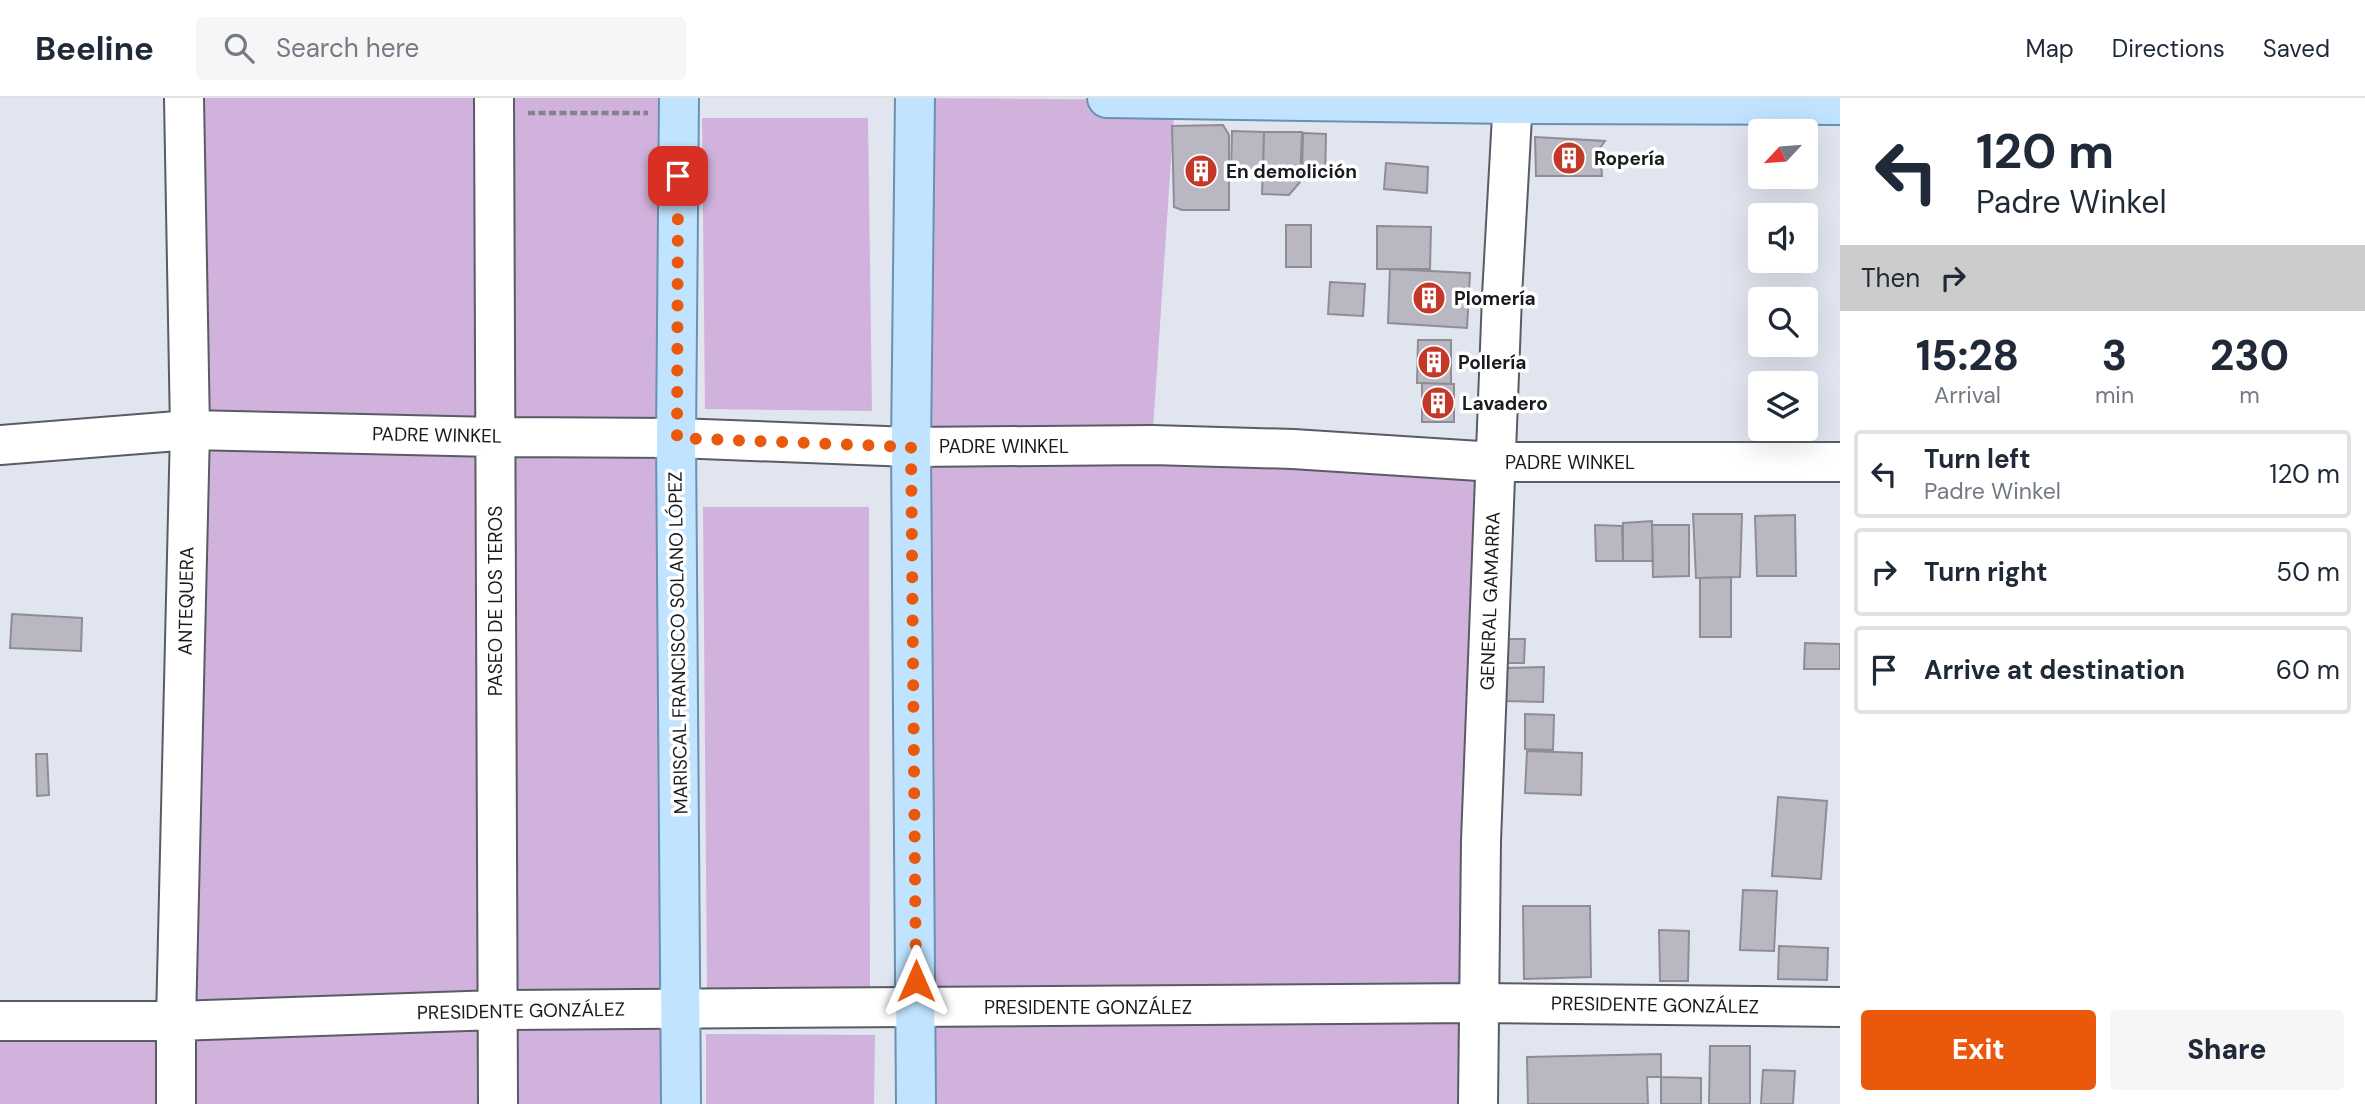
<!DOCTYPE html>
<meta charset="utf-8">
<style>
body{margin:0;font-family:"DM Sans",sans-serif;background:#f6f6f7;color:#1f2937;height:100vh;display:flex;flex-direction:column;font-size:26px;white-space:nowrap}
*{box-sizing:border-box;margin:0}
p{font-size:23px;color:#747a83}
.icon{flex:none;width:38px;height:38px;fill:none;stroke:currentColor;stroke-width:2;stroke-linecap:round;stroke-linejoin:round}
.map{position:relative;flex:1;overflow:hidden}
.side{display:flex;flex-direction:column;background:#fff;width:525px}
.side>*{flex:none}
.hud{background:#fff;color:#1f2937;overflow:hidden}
.needle{width:46px;rotate:244deg}
.controls{position:absolute;left:1748px;top:21px;display:grid;gap:14px}
.controls a{display:grid;place-items:center;width:70px;height:70px;border-radius:7px;background:#fff;box-shadow:0 7px 28px #0002;font-size:35px}
.pin{position:absolute;display:grid;place-items:center;width:60px;height:60px;color:#fff;margin:-30px;border-radius:14px;box-shadow:0 4px 10px #0006}
.me{position:absolute;width:77px;margin:-38px;rotate:0deg;stroke-linejoin:round;filter:drop-shadow(0 0 5px #0008)}
.turn{display:flex;align-items:center;gap:24px;height:147px;padding:0 21px;font-size:32px}
.turn .icon{width:91px;height:91px;stroke-width:2.5}
.turn b{display:block;font-size:49px;line-height:60px}
.then{display:flex;align-items:center;height:66px;padding:0 21px;background:#0003;gap:14px;font-size:26px}
.eta{display:flex;justify-content:space-evenly;align-items:center;height:119px;text-align:center}
.eta b{font-size:42px;font-weight:800;line-height:49px}
.cta{display:flex;gap:14px;margin-top:auto;padding:14px 21px}
.cta a{flex:1;height:80px;border-radius:7px;background:#ea580c;color:#fff;font-size:28px;font-weight:800;line-height:80px;text-align:center}
.cta a+a{background:#f6f6f7;color:#1f2937}
ul{padding:0;list-style:none}
li{display:flex;align-items:center;gap:21px;height:88px;margin:0 14px 10px;padding:0 7px;border:4px solid #e0e1e3;border-radius:7px}
li div{flex:1}
li b{display:block;font-size:26px}
li em{font-style:normal}
header{display:flex;align-items:center;gap:42px;box-sizing:border-box;height:98px;padding:0 35px;background:#fff;border-bottom:2px solid #e0e1e3}
header strong{font-size:33px}
nav{display:flex;gap:38px;margin-inline-start:auto;font-size:24px}
.search{width:490px;height:63px;background:#f6f6f7;display:flex;align-items:center;gap:18px;box-sizing:border-box;padding:0 24px;border-radius:7px;color:#747a83;font-size:26px}
main{display:flex;flex:1;min-height:0}
.map>svg:first-child{display:block}
.green{fill:#d1b2dd}
.building{fill:#b9b8c2;stroke:#8e8d96;stroke-width:2}
.lines{fill:none;stroke-linecap:round;stroke-linejoin:round}
.minor-casing{stroke:#585c64;stroke-width:42}
.major-casing{stroke:#6a91b0;stroke-width:42}
.path{stroke:#81848b;stroke-width:4.5;stroke-dasharray:7 3.5;stroke-linecap:butt}
.minor{stroke:#fff;stroke-width:38}
.major{stroke:#c0e3ff;stroke-width:38}
.route{stroke:#ea580c;stroke-width:12;stroke-dasharray:0 21.6}
.labels{text-anchor:middle;dominant-baseline:central;stroke-width:7;stroke-linejoin:round;paint-order:stroke}
.poi-label{font-size:19px;font-weight:bold;fill:#191b1e;stroke:#fff;text-anchor:start}
.street-label{font-size:19px;fill:#191b1e;stroke:#fff}
</style>
<header>
<strong>Beeline</strong>
<div class="search"><svg class="icon" aria-label="search" viewBox="0 0 24 24"><circle cx="10" cy="10" r="6"/><path d="M15 15l6 6"/></svg>Search here</div>
<nav><a>Map</a><a>Directions</a><a>Saved</a></nav>
</header>
<main>
<div class="map">
<svg width="1840" height="1006" viewBox="0 0 1840 1006">
<rect width="100%" height="100%" fill="#e1e5ef"/>
<path class="green" d="M184 0H679L681 1006H0V923H175Z
M915 0 1175 2 1152 346 1495 364 1478 1006H916Z
M702 20H868L872 313 705 311Z
M703 409H869L870 889 707 890Z
M706 936 875 937 874 1006H706Z"/>
<path class="building" d="M1223 27 1229 37V112H1182L1174 109 1172 28Z
M1232 33 1264 34 1263 78H1231Z
M1264 34H1302L1300 84 1289 97 1262 96Z
M1303 35 1326 36 1325 82H1302Z
M1806 36H1813L1811 65H1806Z
M1535 39 1605 43 1600 50 1602 78H1536Z
M1386 65 1428 69 1427 95 1384 91Z
M1286 127H1311V169H1286Z
M1377 128 1431 129 1430 171H1377Z
M1390 171 1470 175 1467 230 1388 225Z
M1330 184 1365 186 1363 218 1328 216Z
M1418 242H1451V286L1417 285Z
M1422 285 1454 286V324H1422Z
M1693 416H1742L1740 479 1696 480Z
M1795 417 1796 478H1757L1755 418Z
M1652 423 1653 463H1623V425Z
M1595 427 1622 428 1623 463H1596Z
M1652 427H1689V478L1653 479Z
M1731 479V539H1700V480Z
M12 516 82 520 81 553 10 550Z
M1503 541H1525L1524 565H1504Z
M1805 545 1840 546V571H1804Z
M1544 569 1543 604 1501 603 1504 570Z
M1525 616 1554 617 1553 652 1525 651Z
M1527 653 1582 655 1581 697 1525 695Z
M36 656H47L49 697 37 698Z
M1778 699 1827 703 1821 781 1772 778Z
M1743 792 1777 793 1774 853 1740 852Z
M1523 808H1590L1591 879 1524 881Z
M1659 832 1689 833 1688 883H1660Z
M1779 848 1828 850 1827 882 1778 881Z
M1710 948H1750V1006H1709Z
M1661 956V979H1647L1648 1006H1528L1527 959Z
M1763 972 1795 973 1793 1006H1761Z
M1661 979 1701 980V1006H1661Z"/>
<g class="lines">
<defs>
<path id="minor" d="M494 0 498 1006
M0 347 190 332 494 339 676 340 911 349 1152 347 1293 351 1495 364H1840
M0 923H176L497 912 1479 905 1840 909
M176 1006V923L190 332 184 0
M1478 1006 1481 743 1502 198 1513 0"/>
<path id="major" d="M679 0 676 340 681 1006
M915 0 911 349 916 1006
M1107 0 1513 6 1840 7"/>
</defs>
<use href="#minor" class="minor-casing"/>
<use href="#major" class="major-casing"/>
<path class="path" d="M528 15H648"/>
<use href="#minor" class="minor"/>
<use href="#major" class="major"/>
</g>
<g class="lines">
<path class="route" d="M678 78 677 340 911 349 916 883"/>
</g>
<defs>
<symbol id="building-disc" viewBox="-11 -11 22 22"><circle r="9.5" fill="#c43827" stroke="#fff"/><path d="M-4-6H4V6H1V3H-1V6H-4ZM-2.5-4.3h1.7v1.8h-1.7ZM.8-4.3h1.7v1.8H.8ZM-2.5-1h1.7V.8h-1.7ZM.8-1h1.7V.8H.8Z" fill="#fff"/></symbol>
</defs>
<g fill-rule="evenodd">
<use href="#building-disc" x="1550" y="41" width="38" height="38"/>
<use href="#building-disc" x="1182" y="54" width="38" height="38"/>
<use href="#building-disc" x="1410" y="181" width="38" height="38"/>
<use href="#building-disc" x="1415" y="245" width="38" height="38"/>
<use href="#building-disc" x="1419" y="286" width="38" height="38"/>
</g>
<g class="labels">
<g class="poi-label">
<text x="1594" y="60">Ropería</text>
<text x="1226" y="73">En demolición</text>
<text x="1454" y="200">Plomería</text>
<text x="1458" y="264">Pollería</text>
<text x="1462" y="305">Lavadero</text>
</g>
<g class="street-label">
<text transform="translate(437 337) rotate(1)">PADRE WINKEL</text>
<text x="1004" y="348">PADRE WINKEL</text>
<text x="1570" y="364">PADRE WINKEL</text>
<text transform="translate(186 503) rotate(-89)">ANTEQUERA</text>
<text transform="translate(495 503) rotate(-90)">PASEO DE LOS TEROS</text>
<text transform="translate(1490 503) rotate(-88)">GENERAL GAMARRA</text>
<text transform="translate(678 545) rotate(-91)">MARISCAL FRANCISCO SOLANO LÓPEZ</text>
<text transform="translate(1655 907) rotate(1)">PRESIDENTE GONZÁLEZ</text>
<text x="1088" y="909">PRESIDENTE GONZÁLEZ</text>
<text transform="translate(521 913) rotate(-1)">PRESIDENTE GONZÁLEZ</text>
</g>
</g>
</svg>
<div class="controls">
<a><svg class="needle" viewBox="-14 -14 28 28"><path d="M0-13l5 13h-10z" fill="#e53935"/><path d="M0 13l5-13h-10z" fill="#747a83"/></svg></a>
<a><svg class="icon" aria-label="sound" viewBox="0 0 24 24"><path d="M4 9h4l5-4v14l-5-4H4zM17 9q2 3 0 6"/></svg></a>
<a><svg class="icon" aria-label="search" viewBox="0 0 24 24"><circle cx="10" cy="10" r="6"/><path d="M15 15l6 6"/></svg></a>
<a><svg class="icon" aria-label="layers" viewBox="0 0 24 24"><path d="M12 4l9 5-9 5-9-5zM3 14l9 5 9-5"/></svg></a>
</div>
<div class="pin" style="left:678px;top:78px;background:#d93025"><svg class="icon" aria-label="arrive" viewBox="0 0 24 24"><path d="M6 21V4h12l-3 4 3 4H6"/></svg></div>
<svg class="me" style="left:916px;top:883px" viewBox="-20 -20 40 40"><path d="M0-17L14 15 0 8-14 15z" fill="#ea580c" stroke="#fff" stroke-width="4"/></svg>
</div>
<section class="side">
<div class="hud">
<div class="turn"><svg class="icon" aria-label="left" viewBox="0 0 24 24"><path d="M17 20v-9H6M10 6l-5 5 5 5"/></svg><div><b>120 m</b>Padre Winkel</div></div>
<div class="then">Then<svg class="icon" aria-label="right" viewBox="0 0 24 24"><path d="M7 20v-9h11M14 6l5 5-5 5"/></svg></div>
</div>
<div class="eta">
<div><b>15:28</b><p>Arrival</p></div>
<div><b>3</b><p>min</p></div>
<div><b>230</b><p>m</p></div>
</div>
<ul>
<li><svg class="icon" aria-label="left" viewBox="0 0 24 24"><path d="M17 20v-9H6M10 6l-5 5 5 5"/></svg><div><b>Turn left</b><p>Padre Winkel</p></div><em>120 m</em></li>
<li><svg class="icon" aria-label="right" viewBox="0 0 24 24"><path d="M7 20v-9h11M14 6l5 5-5 5"/></svg><div><b>Turn right</b></div><em>50 m</em></li>
<li><svg class="icon" aria-label="arrive" viewBox="0 0 24 24"><path d="M6 21V4h12l-3 4 3 4H6"/></svg><div><b>Arrive at destination</b></div><em>60 m</em></li>
</ul>
<div class="cta"><a>Exit</a><a>Share</a></div>
</section>
</main>
